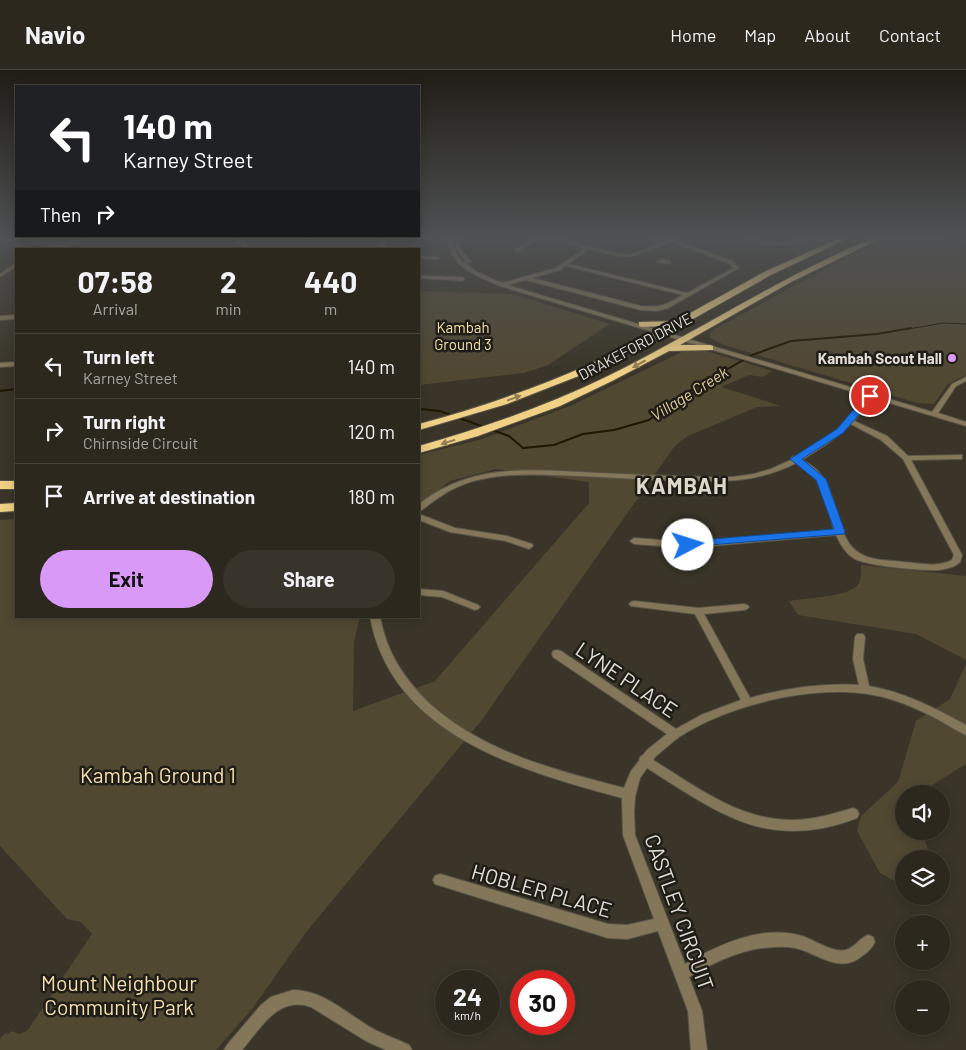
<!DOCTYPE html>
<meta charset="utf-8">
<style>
body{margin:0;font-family:Barlow,sans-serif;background:#38342b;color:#f1f3f6;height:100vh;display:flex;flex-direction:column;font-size:19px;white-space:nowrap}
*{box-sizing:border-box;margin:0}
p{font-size:16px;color:#a6a6a4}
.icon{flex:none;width:28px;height:28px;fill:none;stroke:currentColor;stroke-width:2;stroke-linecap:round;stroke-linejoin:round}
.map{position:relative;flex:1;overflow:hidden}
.details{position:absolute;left:15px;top:178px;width:405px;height:370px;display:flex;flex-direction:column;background:#2c281e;border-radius:0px;box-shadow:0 2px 12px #0003,0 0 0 1px #48443c}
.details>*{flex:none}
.guide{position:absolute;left:15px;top:15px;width:405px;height:152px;border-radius:0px;box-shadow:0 2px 12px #0003,0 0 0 1px #48443c;background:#202124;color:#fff;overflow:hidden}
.fabs{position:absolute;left:895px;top:715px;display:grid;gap:10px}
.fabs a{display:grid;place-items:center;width:55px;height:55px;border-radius:50%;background:#2c281e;box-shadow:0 2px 12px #0003,0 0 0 1px #48443c;font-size:25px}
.speed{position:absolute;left:435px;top:900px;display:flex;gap:10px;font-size:25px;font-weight:700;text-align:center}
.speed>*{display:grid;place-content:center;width:65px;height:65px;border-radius:50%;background:#2c281e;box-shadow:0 2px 12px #0003,0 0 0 1px #48443c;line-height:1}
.speed small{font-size:12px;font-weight:400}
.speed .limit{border:8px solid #d22;background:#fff;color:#111}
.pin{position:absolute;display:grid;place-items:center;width:42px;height:42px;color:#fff;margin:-21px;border:2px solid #fff;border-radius:50%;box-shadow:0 1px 5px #0007}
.me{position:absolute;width:55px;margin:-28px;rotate:85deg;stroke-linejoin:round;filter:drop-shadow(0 0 4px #0008)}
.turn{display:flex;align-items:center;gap:18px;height:105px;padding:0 25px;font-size:22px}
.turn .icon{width:65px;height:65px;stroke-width:2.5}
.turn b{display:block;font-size:35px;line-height:42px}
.then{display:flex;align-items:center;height:48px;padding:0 25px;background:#0003;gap:10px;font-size:19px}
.eta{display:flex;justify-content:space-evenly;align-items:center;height:85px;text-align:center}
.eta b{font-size:30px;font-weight:700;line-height:35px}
.cta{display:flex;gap:10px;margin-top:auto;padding:10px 25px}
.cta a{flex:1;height:58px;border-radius:30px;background:#d99af7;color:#111;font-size:20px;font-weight:700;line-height:58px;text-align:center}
.cta a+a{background:#38342b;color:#f1f3f6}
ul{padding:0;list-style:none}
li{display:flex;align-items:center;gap:15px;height:65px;padding:0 25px;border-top:1px solid #48443c}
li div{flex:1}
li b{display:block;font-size:19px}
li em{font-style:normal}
header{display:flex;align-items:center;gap:30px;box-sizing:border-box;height:70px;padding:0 25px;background:#2c281e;border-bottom:1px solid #48443c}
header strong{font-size:24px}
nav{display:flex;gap:28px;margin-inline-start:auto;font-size:18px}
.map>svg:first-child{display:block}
.green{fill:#514832}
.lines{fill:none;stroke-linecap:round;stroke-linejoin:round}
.stream-far1{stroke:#201701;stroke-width:1}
.stream{stroke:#201701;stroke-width:2}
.minor-casing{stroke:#585448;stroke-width:2}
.highway-casing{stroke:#585448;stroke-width:2}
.minor{fill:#847759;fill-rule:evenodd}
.highway{fill:#f0d085;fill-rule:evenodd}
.oneway{fill:#927f54}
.route{fill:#1a73e8;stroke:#114b97}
.poi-dot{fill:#d99af7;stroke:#1f1d17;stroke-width:2}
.labels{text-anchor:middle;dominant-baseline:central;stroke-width:5;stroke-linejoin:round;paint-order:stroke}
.far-park-label{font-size:15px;fill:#f5dfac;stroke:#1f1d17}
.far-street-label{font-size:15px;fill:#e2dfd7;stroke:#1f1d17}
.far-poi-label{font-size:15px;font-weight:bold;fill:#e2dfd7;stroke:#1f1d17;text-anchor:end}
.far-water-label{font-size:16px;font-style:italic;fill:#e0cb98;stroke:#1f1d17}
.near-street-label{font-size:21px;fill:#e2dfd7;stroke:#1f1d17}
.near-park-label{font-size:21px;fill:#f5dfac;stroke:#1f1d17}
.district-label{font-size:22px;font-weight:bold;letter-spacing:1px;fill:#e0d9ca;stroke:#1f1d17}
</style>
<header>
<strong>Navio</strong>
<nav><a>Home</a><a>Map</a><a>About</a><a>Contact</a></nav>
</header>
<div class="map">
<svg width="966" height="980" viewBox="0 0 966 980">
<rect width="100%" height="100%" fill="#3a3528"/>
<path class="green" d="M814 166H842L800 185 783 178Z
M893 166C920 166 945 162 966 182V305L948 314 934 334 917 333 724 275 710 268V263L713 260 847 187Z
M419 221 512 224 610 254 548 295 524 303 419 315Z
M686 280H703L772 301 763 307 749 305 721 317 781 336 757 337 688 366 674 377 481 651 307 861 252 939 216 980H0V969L5 963 9 964 11 961 20 964 28 960 92 864 81 852 67 849 0 776V450L16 449V546H360L354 572 353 641 435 611 589 433V412L496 399 450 411 419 435V385L482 369 570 336Z
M861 495 966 506V590L916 564 798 545 789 531C804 528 844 527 856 517 862 512 861 502 861 495Z
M966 594V694L918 724H904V761H923L930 789H904V816L880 803 857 761 861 746 898 712 916 651 950 629Z"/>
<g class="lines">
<path class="stream-far1" d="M903 260 943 253 966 254"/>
<path class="stream" d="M0 321 16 319
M419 339 440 341 484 357
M492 360 509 366 523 378 554 375 583 364 614 360 649 350 691 320 752 285 791 271 877 264 911 258"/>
<defs>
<path id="minor" d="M21 166C34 166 50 176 60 175 71 175 81 166 94 166L58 179H51L54 177 25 168 0 173V171Z
M231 166H236L252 179H247Z
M280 166H307L316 168 314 169Z
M382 166H386L384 179H380Z
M412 166H459L460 178 471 192 467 193 456 178 455 168H452L453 176 456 184 461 190 477 202 502 213 556 198 585 178 544 167V166H550L614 183 630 185 659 174 643 166H648L663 172 680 166H685L676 170 732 191 739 198 668 238 657 241 641 240 526 210 507 215 870 323H875L876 325 932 342 952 314 966 307V311L956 316 938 343 966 352V356L873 328 854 351 887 366 908 386 962 385V389H959L911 390 962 485 960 492C955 497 947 499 939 500 922 501 870 496 855 489 846 484 840 474 836 465L689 478 634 474 630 471 634 468 689 472 834 460C825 430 826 410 796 393 750 416 715 411 666 410 627 409 589 406 551 405 520 404 486 404 457 417 444 423 433 431 422 440H419V434C474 391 535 400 601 403 637 405 674 406 711 407H733L754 404 771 399 791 390 792 387 802 384 831 365 847 351 867 326 500 216C478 207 448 196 448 168ZM672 172 728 193 734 198 687 223 568 194 589 179 614 185 630 187ZM565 196H566L683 225C665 235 662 238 641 236L532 208 560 200ZM851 354 881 370 903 389 954 485 952 490C937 498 919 493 903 492 889 490 873 491 861 484 836 471 839 429 823 407 817 399 810 394 802 390L827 374Z
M537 166H541L519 182H515V180Z
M739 166C753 165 768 174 783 173 793 172 804 165 814 166 792 179 761 177 739 166Z
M419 186 437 187 439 188 437 189 419 188Z
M663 189 669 190 670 194 656 192Z
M14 194H16V197L0 207V204Z
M419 206 462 207 465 209 462 211 419 208Z
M16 245V249L0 250V246Z
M16 292V296L0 297V293Z
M419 444 455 458 507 466 532 474 533 476 529 479 506 471 450 462 419 450Z
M419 519 443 521 478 535 480 537 478 539 475 540 442 527 419 525Z
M634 531 698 538 744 534 747 535 749 537 747 539 744 540 704 544 750 628C786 618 822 613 859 615L853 589 855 567 857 564H863L865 567 863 589 869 616C904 622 935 638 966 655V665C957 661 948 655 939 650 924 642 907 634 890 629 829 610 732 632 679 667 671 673 663 680 655 687L653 690C695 716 740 751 793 750 813 750 833 744 853 738L857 740 859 744 857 748C768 782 720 744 647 698L640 708 635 727 634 742 635 765 685 894C718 875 762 854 802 866 815 870 831 883 846 880 854 878 860 868 868 865L873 867 875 872C872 878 868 882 862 886 843 902 825 889 805 881 796 877 786 876 775 877 743 878 717 891 689 907L702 941 707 980H691L688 941 658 861 627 869 608 868 435 814 433 810 435 806 440 804 608 854 627 855 654 849 623 765 622 728C523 701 391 666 370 546H380C386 582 404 609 430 634 485 683 555 700 624 718L631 701 639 691 640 687 643 685 647 680 667 664 553 587 552 584 553 581 557 580 561 581 676 659 701 645 741 630 695 544 631 536 629 534 631 532Z
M293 920C325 920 350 947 377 961 387 966 399 970 409 975L412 980H386L366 971 311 937C278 925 260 959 242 980H224L227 975 261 935 271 927Z"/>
<path id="highway" d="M845 166H853L771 205 668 263 589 302 507 334 419 360V354C505 331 589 299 667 256L642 257 639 256V252L676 251 766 201Z
M878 166H886L791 212 680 275H710L713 276V280L669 281 612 311 560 336 478 366 419 383V376C483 358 546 336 606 307 698 262 783 205 878 166Z
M0 411H16V419H0Z
M16 433V441L0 442V434Z"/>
</defs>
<use href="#minor" class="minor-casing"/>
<use href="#highway" class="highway-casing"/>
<use href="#minor" class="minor"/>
<use href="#highway" class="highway"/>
</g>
<defs><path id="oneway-solid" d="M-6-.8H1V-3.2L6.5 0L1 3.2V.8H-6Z" transform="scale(1.25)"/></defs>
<g class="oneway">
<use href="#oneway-solid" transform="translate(639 294) rotate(151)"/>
<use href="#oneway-solid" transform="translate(514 328) rotate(-20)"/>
<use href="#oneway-solid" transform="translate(448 372) rotate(163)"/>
</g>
<linearGradient id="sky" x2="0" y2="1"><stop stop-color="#201d16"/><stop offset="0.55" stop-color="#4f5153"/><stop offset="1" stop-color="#4f5153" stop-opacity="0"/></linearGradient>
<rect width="966" height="303" fill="url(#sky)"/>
<path class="route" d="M867 324 875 326 843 363 802 389 826 409 845 462 844 464 685 477V472L688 471 834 459 816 410 790 389 837 359Z"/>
<circle class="poi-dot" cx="952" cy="288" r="5"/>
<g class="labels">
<g class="far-park-label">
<text x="463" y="257">Kambah<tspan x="463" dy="17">Ground 3</tspan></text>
</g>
<g class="far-street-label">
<text transform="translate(635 276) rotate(-28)">DRAKEFORD DRIVE</text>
</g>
<g class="far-poi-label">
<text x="942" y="288">Kambah Scout Hall</text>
</g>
<g class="far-water-label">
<text transform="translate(689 323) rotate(-32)">Village Creek</text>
</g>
<g class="near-street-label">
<text transform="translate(627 609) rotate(34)">LYNE PLACE</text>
<text transform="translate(542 820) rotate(16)">HOBLER PLACE</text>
<text transform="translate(680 842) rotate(70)">CASTLEY CIRCUIT</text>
</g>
<g class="near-park-label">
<text x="158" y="704">Kambah Ground 1</text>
<text x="119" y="912">Mount Neighbour<tspan x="119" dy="24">Community Park</tspan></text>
</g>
<g class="district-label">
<text x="682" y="415">KAMBAH</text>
</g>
</g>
</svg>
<div class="fabs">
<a><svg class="icon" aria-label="sound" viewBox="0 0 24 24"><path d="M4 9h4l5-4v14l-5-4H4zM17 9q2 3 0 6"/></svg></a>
<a><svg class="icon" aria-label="layers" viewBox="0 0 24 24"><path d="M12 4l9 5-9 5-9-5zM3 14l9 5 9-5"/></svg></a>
<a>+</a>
<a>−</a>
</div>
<div class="speed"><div>24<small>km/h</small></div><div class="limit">30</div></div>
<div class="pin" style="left:870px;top:326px;background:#d93025"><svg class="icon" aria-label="arrive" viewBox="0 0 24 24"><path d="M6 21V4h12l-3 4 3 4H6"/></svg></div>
<svg class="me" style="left:688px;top:475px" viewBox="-20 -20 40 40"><circle r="19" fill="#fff"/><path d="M0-13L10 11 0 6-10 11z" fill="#1a73e8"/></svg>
<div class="guide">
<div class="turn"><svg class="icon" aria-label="left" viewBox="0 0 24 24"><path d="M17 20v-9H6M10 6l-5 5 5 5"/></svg><div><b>140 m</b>Karney Street</div></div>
<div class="then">Then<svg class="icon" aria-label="right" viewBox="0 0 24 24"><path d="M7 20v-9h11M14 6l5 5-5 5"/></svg></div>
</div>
<section class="details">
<div class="eta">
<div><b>07:58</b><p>Arrival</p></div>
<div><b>2</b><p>min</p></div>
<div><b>440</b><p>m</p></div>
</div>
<ul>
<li><svg class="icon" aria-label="left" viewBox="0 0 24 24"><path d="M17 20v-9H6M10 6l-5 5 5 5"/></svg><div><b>Turn left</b><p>Karney Street</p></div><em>140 m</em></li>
<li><svg class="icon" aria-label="right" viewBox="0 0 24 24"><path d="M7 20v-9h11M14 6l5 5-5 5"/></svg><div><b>Turn right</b><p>Chirnside Circuit</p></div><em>120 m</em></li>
<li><svg class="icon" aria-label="arrive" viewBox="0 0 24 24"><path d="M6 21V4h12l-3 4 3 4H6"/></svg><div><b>Arrive at destination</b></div><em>180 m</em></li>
</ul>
<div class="cta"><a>Exit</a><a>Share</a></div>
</section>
</div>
